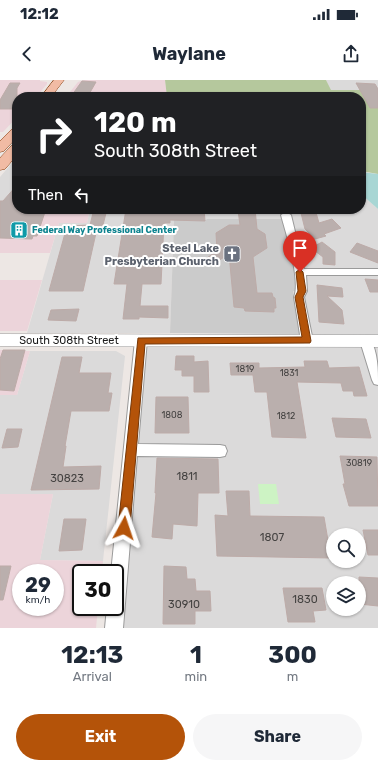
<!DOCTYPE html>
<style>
body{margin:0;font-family:Rubik,sans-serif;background:#f6f6f7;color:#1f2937;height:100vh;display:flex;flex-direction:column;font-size:15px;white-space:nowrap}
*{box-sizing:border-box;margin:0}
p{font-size:13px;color:#747a83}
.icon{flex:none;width:22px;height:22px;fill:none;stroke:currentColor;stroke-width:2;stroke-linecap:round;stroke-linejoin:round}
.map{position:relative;height:548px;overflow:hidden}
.panel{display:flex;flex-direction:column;background:#fff;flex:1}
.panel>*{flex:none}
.hud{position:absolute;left:12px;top:12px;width:354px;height:122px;border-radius:16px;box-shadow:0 1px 3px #0004;background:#202124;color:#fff;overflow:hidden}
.controls{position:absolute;left:326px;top:448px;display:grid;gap:8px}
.controls a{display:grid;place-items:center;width:40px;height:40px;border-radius:50%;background:#fff;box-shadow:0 1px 3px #0004;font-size:20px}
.speed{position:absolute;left:12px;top:484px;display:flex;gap:8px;font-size:20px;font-weight:700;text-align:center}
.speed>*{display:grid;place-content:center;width:52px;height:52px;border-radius:50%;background:#fff;box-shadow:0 1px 3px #0004;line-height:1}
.speed small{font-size:10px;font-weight:400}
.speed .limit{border:2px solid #111;border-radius:6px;background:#fff;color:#111}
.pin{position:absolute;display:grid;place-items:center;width:34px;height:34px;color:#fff;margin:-41px -17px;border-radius:50% 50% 50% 0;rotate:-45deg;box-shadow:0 0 4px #0007}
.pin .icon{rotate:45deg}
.me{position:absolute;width:44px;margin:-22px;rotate:5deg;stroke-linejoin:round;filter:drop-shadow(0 0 3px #0008)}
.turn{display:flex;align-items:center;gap:14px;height:84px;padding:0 16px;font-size:18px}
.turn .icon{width:52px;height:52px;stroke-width:2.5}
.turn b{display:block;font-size:28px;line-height:34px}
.then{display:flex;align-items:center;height:38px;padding:0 16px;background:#0003;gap:8px;font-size:15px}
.eta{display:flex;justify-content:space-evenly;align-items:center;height:68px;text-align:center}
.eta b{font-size:24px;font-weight:700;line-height:28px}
.primary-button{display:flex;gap:8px;margin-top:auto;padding:8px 16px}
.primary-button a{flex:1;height:46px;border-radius:24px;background:#b45309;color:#fff;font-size:16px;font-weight:700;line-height:46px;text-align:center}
.primary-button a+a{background:#f6f6f7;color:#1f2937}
.status{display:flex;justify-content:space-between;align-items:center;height:28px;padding:0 20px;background:#fff;direction:ltr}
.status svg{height:11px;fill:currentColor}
header{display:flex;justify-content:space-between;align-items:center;height:52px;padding:0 16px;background:#fff;font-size:18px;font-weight:700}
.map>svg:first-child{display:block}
.residential{fill:#dbdada;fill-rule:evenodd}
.commercial{fill:#ecd4da;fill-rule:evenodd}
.religious{fill:#cbcbcb}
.forest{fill:#b5c89d}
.park{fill:#cdf3c4}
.water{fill:#a8d6d4}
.building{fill:#baafad;stroke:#bdaba8}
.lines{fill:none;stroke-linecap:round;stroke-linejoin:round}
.minor-casing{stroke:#9a9a9a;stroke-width:2}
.tertiary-casing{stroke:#9a9a9a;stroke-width:1}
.primary-casing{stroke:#863f10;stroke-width:1}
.minor{fill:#fff;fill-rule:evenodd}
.tertiary{fill:#fff;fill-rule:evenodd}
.primary{fill:#f1bba4;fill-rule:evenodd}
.route{fill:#b45309;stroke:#753606}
.labels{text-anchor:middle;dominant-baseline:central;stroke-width:4;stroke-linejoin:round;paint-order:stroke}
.far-culture-label{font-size:9px;font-weight:bold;fill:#0d838f;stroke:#fff;text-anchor:start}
.number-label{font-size:9px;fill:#444241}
.worship-label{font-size:11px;font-weight:bold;fill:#5b616d;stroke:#fff;text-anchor:end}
.street-label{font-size:11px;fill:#1d1d1d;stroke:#fff}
.near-number-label{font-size:11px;fill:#444241}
</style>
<div class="status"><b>12:12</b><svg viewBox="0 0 49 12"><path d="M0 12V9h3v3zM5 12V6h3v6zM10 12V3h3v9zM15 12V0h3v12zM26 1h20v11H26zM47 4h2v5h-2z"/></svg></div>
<header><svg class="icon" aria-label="back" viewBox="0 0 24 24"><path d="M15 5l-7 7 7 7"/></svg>Waylane<svg class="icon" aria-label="share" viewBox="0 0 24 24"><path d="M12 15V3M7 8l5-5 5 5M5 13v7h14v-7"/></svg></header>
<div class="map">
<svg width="378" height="548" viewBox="0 0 378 548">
<rect width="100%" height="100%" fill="#ede7e4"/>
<path class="residential" d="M326 0H378V10H330Z
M17 77V121H0V97Z
M361 114 378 129V548H123L146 265 303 266 293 211H298L207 140H174L170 253H27L59 143H87L90 129H361ZM333 455H359V481H333ZM333 503H359V529H333Z
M30 271H116L125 276 103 481 40 480 53 414H0V315H17Z"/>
<path class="commercial" d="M0 0H40V1L47 2V4L36 17H17V37L3 52H0Z
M84 0H165L167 17H66L78 2Z
M0 121 17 129H90L87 143H59L50 173H0Z
M0 200H42L27 251H0Z
M0 270 30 271 17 315H0Z
M0 414H53L40 480 103 481 102 493H81V527H98L96 548H0ZM21 493H55V527H21Z"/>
<path class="religious" d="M207 139H284L299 211H293L301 254 170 253 174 140H206Z"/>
<path class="forest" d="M165 0H326L331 10H378V94L361 91V17H167Z"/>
<path class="park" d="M258 404H276L279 424H260Z"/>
<path class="water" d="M361 92 378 94V129L361 114Z"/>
<path class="building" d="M82 1 96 2 88 16 72 15Z
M10 3H20L17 8V29H0V20Z
M356 3 375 4 378 9V28H370Z
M17 105V129H46L37 156H33L32 159 0 158V121H3Z
M94 129H107L101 153H96L83 211H49L67 146 90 145Z
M126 129H204L205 141 170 140V143H164L161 204H142L140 226H168V238L139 237V239H123L127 204H114Z
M240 129H255L257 149 265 154 267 168 253 177 257 213H272L273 217 275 218 276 228H274V232L245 231 244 228 234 227 229 174 213 184 201 182 217 171 216 153 229 145H240L238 130Z
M300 129H315L319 143 332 139 341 148 324 154 326 156 315 159 305 149Z
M322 162 335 172V185L323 184V177L311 168Z
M357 163 378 171V183L350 172Z
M365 199 378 200V212H370Z
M317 205 342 208 343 217 327 216 342 230 344 244 319 242Z
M79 229 76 241 48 240 51 230Z
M3 270H25L14 311 0 310V279Z
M176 276H194V282L208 281 209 312H194V296H182V290H175Z
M62 277H82L79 293H111L108 313H112L109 331H71L65 366H66L63 387 101 386 99 409 31 410Z
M304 281H327L329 288 359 287 367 316H354L353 311H343L341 303 297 302 306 358 272 357 267 312H255L253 295H231L230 283H259V288L305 287Z
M156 317H188L189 353H155Z
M332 338 366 339 371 358 336 357Z
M7 349H22L18 367 2 368Z
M340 376 377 377 378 426H349L343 404H345Z
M157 378 218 379 219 413H198L197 446 173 444 172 459 152 457 156 413H155Z
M226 411H249L250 436 324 437 331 478 217 476 215 435 228 436Z
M64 439H86L82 470 59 471Z
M363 450H378V475H368Z
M0 486H11L3 520H0Z
M164 486 186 487 187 499H195L196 511H210L211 531H195V544H163Z
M359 497 378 498V526L359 524Z
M283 508H322L326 530 313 531 315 542H288Z"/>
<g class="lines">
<defs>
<path id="minor" d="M286 132 291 135 304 189H378V195H306L307 211 304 217 313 261 311 264 307 266 303 264 301 261 294 217C301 201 286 153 281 135Z
M141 255 145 257 147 260 138 364 220 365 225 366 227 371 225 376 220 377 137 376 123 548H105L107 527H115V493H111L135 260 137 257Z
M366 256 370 258C378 273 378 289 378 305L374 304 372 300 360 261 362 258Z"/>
<path id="tertiary" d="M0 254 378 255V267L0 266Z"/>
<path id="primary" d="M54 0H64L51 17H41Z
M17 46V57L4 71 0 72V61L13 48Z
M17 63V75L5 89 0 90V78L13 64Z"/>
</defs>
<use href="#minor" class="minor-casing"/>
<use href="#tertiary" class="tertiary-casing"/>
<use href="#primary" class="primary-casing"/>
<use href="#minor" class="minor"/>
<use href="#tertiary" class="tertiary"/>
<use href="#primary" class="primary"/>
</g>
<path class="route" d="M300 189 303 192 306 211 303 217 311 261 310 263 145 264 130 448 128 452 124 454 119 452 118 448 138 258 302 257 295 217 298 211 296 192Z"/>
<defs>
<symbol id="building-square" viewBox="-11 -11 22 22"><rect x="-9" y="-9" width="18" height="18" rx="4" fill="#0f9aa8" stroke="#fff"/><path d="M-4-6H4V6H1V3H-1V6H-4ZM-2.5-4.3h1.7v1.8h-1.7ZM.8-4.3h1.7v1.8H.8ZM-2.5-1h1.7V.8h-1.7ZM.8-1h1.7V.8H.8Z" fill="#fff"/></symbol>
<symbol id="church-square" viewBox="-11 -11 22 22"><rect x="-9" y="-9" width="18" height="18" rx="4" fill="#6b7280" stroke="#fff"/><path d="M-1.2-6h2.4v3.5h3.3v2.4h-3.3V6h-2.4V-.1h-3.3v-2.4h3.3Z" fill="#fff"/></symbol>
</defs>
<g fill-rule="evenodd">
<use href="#building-square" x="9" y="140" width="20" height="20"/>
<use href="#church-square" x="222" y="164" width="20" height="20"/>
</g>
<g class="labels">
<g class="far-culture-label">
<text x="32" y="150">Federal Way Professional Center</text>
</g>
<g class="number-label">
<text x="245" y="289">1819</text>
<text x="289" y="293">1831</text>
<text x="172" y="335">1808</text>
<text x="286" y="336">1812</text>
<text x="359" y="383">30819</text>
</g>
<g class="worship-label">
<text x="219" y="168">Steel Lake<tspan x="219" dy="13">Presbyterian Church</tspan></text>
</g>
<g class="street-label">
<text x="69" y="260">South 308th Street</text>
</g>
<g class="near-number-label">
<text x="187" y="396">1811</text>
<text x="67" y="398">30823</text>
<text x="272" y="457">1807</text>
<text x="305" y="519">1830</text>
<text x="184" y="524">30910</text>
</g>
</g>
</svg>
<div class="controls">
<a><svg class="icon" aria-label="search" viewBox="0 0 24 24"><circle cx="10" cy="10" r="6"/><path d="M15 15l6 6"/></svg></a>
<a><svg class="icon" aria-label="layers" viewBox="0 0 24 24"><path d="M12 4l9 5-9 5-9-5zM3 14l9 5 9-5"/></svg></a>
</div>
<div class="speed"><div>29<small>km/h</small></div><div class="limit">30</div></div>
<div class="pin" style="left:300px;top:192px;background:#d93025"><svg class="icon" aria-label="arrive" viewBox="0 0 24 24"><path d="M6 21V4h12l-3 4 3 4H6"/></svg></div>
<svg class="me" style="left:124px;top:448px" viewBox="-20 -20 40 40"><path d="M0-17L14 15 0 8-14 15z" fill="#b45309" stroke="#fff" stroke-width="4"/></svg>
<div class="hud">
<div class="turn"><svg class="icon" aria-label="right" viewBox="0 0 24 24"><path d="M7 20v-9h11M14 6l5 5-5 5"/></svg><div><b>120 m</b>South 308th Street</div></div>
<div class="then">Then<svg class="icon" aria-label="left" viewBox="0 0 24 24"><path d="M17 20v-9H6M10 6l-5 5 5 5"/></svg></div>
</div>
</div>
<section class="panel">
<div class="eta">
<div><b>12:13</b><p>Arrival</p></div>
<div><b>1</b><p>min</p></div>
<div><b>300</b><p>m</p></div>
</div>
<div class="primary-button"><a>Exit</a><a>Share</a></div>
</section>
